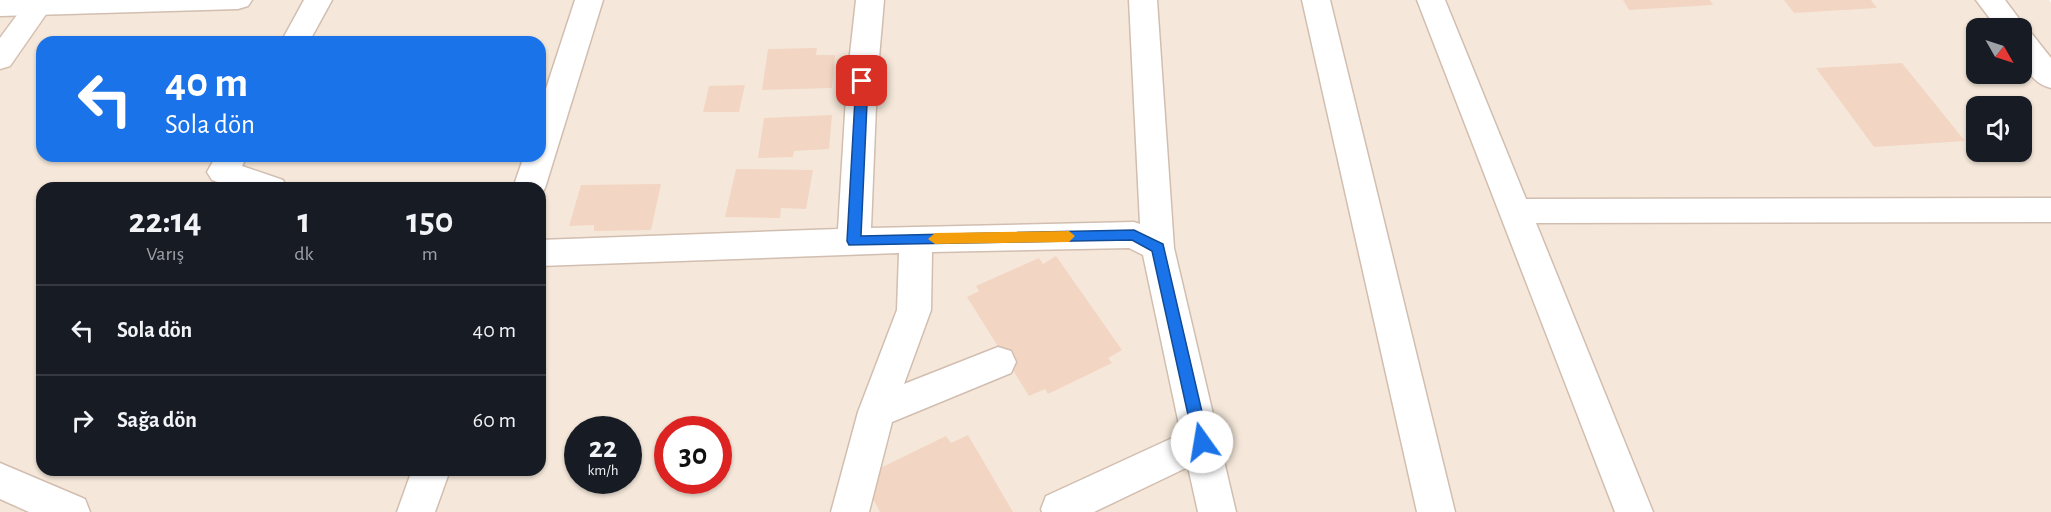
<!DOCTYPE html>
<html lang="tr">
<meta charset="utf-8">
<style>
body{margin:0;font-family:"Alegreya Sans",sans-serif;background:#242831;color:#f1f3f6;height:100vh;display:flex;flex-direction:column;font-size:22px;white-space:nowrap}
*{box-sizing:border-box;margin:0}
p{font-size:20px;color:#9ea1a6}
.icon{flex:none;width:33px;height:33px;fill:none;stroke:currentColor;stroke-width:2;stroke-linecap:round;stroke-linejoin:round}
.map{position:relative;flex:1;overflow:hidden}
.sheet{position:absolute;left:36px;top:182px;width:510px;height:294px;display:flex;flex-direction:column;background:#171b24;border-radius:18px;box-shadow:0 2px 4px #0004}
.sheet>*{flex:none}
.top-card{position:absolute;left:36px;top:36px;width:510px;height:126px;border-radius:18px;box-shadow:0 2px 4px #0004;background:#1a73e8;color:#fff;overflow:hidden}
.needle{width:39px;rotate:129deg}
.controls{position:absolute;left:1966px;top:18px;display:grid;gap:12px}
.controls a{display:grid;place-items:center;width:66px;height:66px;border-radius:12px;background:#171b24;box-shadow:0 2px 4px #0004;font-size:30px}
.speed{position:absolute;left:564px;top:416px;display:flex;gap:12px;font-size:30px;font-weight:700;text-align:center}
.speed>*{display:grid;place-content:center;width:78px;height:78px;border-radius:50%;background:#171b24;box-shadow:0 2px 4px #0004;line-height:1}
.speed small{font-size:15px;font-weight:400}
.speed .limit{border:9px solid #d22;background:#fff;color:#111}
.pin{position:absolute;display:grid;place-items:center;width:51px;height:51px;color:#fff;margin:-26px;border-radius:12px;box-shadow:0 3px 9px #0006}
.me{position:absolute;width:66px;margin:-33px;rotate:347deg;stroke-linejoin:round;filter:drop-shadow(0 0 4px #0008)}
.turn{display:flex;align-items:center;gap:21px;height:126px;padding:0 30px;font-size:27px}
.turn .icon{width:78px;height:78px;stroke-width:2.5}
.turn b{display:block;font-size:42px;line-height:51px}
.eta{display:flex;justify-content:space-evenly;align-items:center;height:102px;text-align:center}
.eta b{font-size:36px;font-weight:700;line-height:42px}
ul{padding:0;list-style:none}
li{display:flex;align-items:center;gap:18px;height:90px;padding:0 30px;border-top:2px solid #363941}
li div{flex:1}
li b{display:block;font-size:22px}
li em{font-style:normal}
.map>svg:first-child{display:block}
.residential{fill:#f5e8da;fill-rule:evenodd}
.building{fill:#f3d5c3}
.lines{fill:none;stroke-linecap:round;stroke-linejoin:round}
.street-casing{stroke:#d1beb0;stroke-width:3}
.secondary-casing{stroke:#d6c0b0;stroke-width:3}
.street{fill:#fff;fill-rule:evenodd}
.secondary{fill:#fff;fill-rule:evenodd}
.route{fill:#1a73e8;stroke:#114b97;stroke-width:1.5}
.slow{fill:#f59e0b}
</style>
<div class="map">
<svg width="2051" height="512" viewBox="0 0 2051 512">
<rect width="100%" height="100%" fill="#fdf6ec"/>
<path class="residential" d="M0 0H2049L2051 3V512H0ZM1977 28H2022V74H1977ZM42 42H540V156H42ZM1977 106H2022V152H1977ZM42 188H540V470H42ZM578 429H628V480H578ZM668 429H718V480H668Z"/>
<path class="building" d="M1623 0H1710L1713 5 1629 10Z
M1784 0H1871L1877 8 1794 13Z
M817 48 816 55H835L832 88 762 90 768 49Z
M1902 63 1965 141 1874 147 1816 68Z
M745 85 739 112H703L709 86Z
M832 115 829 149 794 151 793 157 758 158 764 118Z
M736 169 813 170 806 209 781 208 780 218 725 217Z
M661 184 651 230 594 231V225L569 226 581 185Z
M1056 256 1122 350 1108 358 1112 363 1048 394 1045 389 1029 396 967 297 979 291 976 286 1039 258 1043 264Z
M968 435 1013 512H880L866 486 872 472 946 436 951 443Z"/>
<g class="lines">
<defs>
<path id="street" d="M0 0H252L248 6 238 9 0 16Z
M304 0H332L309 42H281Z
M575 0H603L545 188 540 197V188H513L524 156H540V107Z
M856 0H884L877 81 871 228 1134 222 1140 224 1129 0H1157L1174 248 1236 512H1198L1188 467 1094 512H1042L1041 509 1046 496 1181 434 1143 255 1129 248 932 252 931 310 904 384 998 347 1011 351 1016 362 1011 373 892 422 869 512H831L858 412 897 310 899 253 540 266V240L838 229 847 81Z
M1302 0H1330L1455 512H1417Z
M1417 0H1445L1526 199 2051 198V222L1536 223 1653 512H1615Z
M1976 0H2005L2026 28 2024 32 2032 34 2051 58V88C2022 80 2022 54 2022 28H1997Z
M216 156H247L242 166 283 180 287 188H234L212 180 207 172Z
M0 463 85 499 90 512H29L0 499Z
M412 470H450L435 512H397Z"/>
<path id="secondary" d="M28 0H56L10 66 0 69V38Z"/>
</defs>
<use href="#street" class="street-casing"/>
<use href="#secondary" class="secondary-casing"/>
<use href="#street" class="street"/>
<use href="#secondary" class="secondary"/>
</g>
<path class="route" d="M862 76 868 81 861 236 1134 230 1163 244 1209 442 1207 447 1202 449 1196 447 1194 442 1152 251 1132 240 849 245 847 241 856 81Z"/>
<path class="slow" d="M1069 231 1075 236 1069 242 935 244 928 239 935 233Z"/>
</svg>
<div class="controls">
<a><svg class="needle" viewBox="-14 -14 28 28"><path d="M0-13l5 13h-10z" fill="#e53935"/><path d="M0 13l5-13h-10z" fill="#9ea1a6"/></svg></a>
<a><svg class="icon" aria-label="sound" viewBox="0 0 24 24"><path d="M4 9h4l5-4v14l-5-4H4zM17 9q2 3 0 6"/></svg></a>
</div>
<div class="speed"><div>22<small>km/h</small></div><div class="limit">30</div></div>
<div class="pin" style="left:862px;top:81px;background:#d93025"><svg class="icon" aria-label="arrive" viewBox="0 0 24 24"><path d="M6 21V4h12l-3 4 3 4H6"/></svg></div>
<svg class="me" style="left:1202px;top:442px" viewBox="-20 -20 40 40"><circle r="19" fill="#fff"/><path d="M0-13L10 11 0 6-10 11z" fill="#1a73e8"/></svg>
<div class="top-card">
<div class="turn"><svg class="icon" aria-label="left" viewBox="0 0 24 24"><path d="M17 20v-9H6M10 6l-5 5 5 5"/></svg><div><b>40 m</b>Sola dön</div></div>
</div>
<section class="sheet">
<div class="eta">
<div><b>22:14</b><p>Varış</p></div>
<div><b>1</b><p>dk</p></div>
<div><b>150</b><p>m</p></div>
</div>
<ul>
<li><svg class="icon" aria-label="left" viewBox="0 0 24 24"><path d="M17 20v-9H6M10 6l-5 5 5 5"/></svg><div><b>Sola dön</b></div><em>40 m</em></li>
<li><svg class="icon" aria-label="right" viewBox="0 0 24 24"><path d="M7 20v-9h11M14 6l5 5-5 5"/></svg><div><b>Sağa dön</b></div><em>60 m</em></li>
</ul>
</section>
</div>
